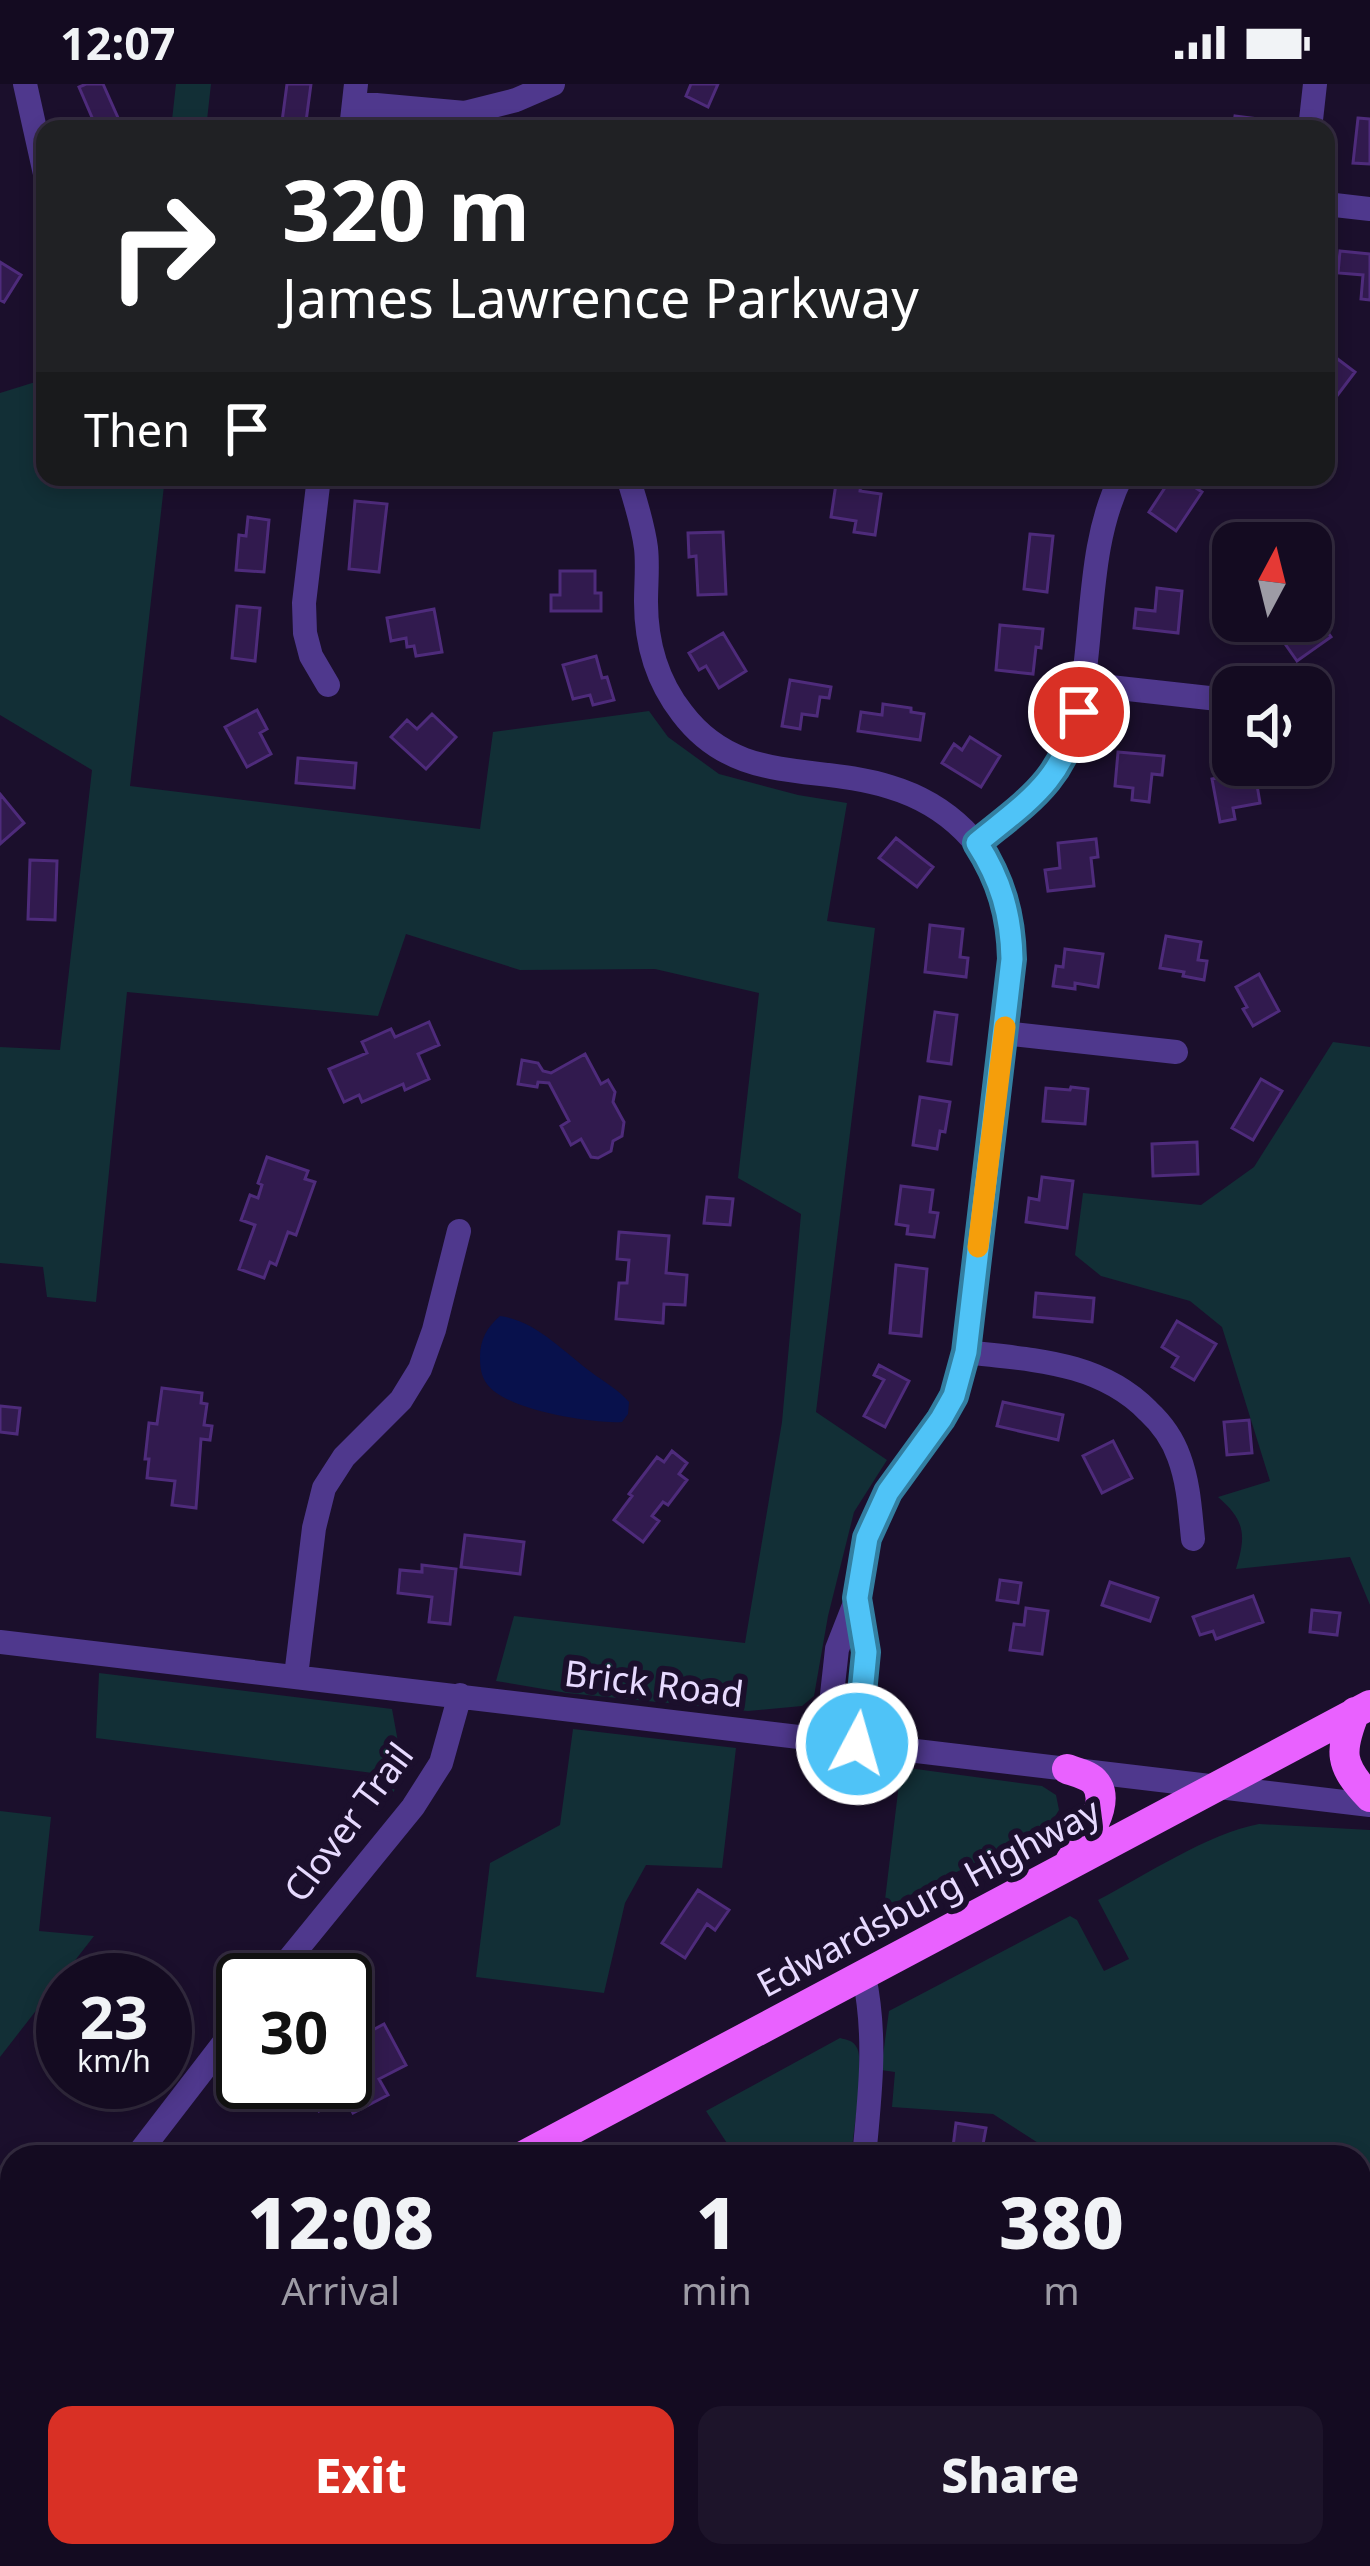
<!DOCTYPE html>
<style>
body{margin:0;font-family:"Noto Sans",sans-serif;background:#1d142a;color:#f1f3f6;height:100vh;display:flex;flex-direction:column;font-size:45px;white-space:nowrap}
*{box-sizing:border-box;margin:0}
p{font-size:39px;color:#9d9ba5}
.icon{flex:none;width:66px;height:66px;fill:none;stroke:currentColor;stroke-width:2;stroke-linecap:round;stroke-linejoin:round}
.map{position:relative;flex:1;overflow:hidden}
.drawer{position:absolute;left:0px;top:2061px;width:1371px;height:423px;display:flex;flex-direction:column;background:#140b21;border-radius:36px 36px 0 0;box-shadow:0 6px 18px #0003,0 0 0 3px #332b3f}
.drawer>*{flex:none}
.banner{position:absolute;left:36px;top:36px;width:1299px;height:366px;border-radius:24px;box-shadow:0 6px 18px #0003,0 0 0 3px #332b3f;background:#202124;color:#fff;overflow:hidden}
.needle{width:78px;rotate:7deg}
.buttons{position:absolute;left:1212px;top:438px;display:grid;gap:24px}
.buttons a{display:grid;place-items:center;width:120px;height:120px;border-radius:24px;background:#140b21;box-shadow:0 6px 18px #0003,0 0 0 3px #332b3f;font-size:60px}
.speed{position:absolute;left:36px;top:1869px;display:flex;gap:24px;font-size:60px;font-weight:700;text-align:center}
.speed>*{display:grid;place-content:center;width:156px;height:156px;border-radius:50%;background:#140b21;box-shadow:0 6px 18px #0003,0 0 0 3px #332b3f;line-height:1}
.speed small{font-size:30px;font-weight:400}
.speed .limit{border:6px solid #111;border-radius:18px;background:#fff;color:#111}
.pin{position:absolute;display:grid;place-items:center;width:102px;height:102px;color:#fff;margin:-51px;border:6px solid #fff;border-radius:50%;box-shadow:0 3px 12px #0007}
.me{position:absolute;width:132px;margin:-66px;rotate:6deg;stroke-linejoin:round;filter:drop-shadow(0 0 9px #0008)}
.turn{display:flex;align-items:center;gap:42px;height:252px;padding:0 48px;font-size:54px}
.turn .icon{width:156px;height:156px;stroke-width:2.5}
.turn b{display:block;font-size:84px;line-height:102px}
.then{display:flex;align-items:center;height:114px;padding:0 48px;background:#0003;gap:24px;font-size:45px}
.eta{display:flex;justify-content:space-evenly;align-items:center;height:204px;text-align:center}
.eta b{font-size:72px;font-weight:800;line-height:84px}
.cta{display:flex;gap:24px;margin-top:auto;padding:24px 48px}
.cta a{flex:1;height:138px;border-radius:24px;background:#d93025;color:#fff;font-size:48px;font-weight:800;line-height:138px;text-align:center}
.cta a+a{background:#1d142a;color:#f1f3f6}
.status{display:flex;justify-content:space-between;align-items:center;height:84px;padding:0 60px;background:#140b21;direction:ltr}
.status svg{height:33px;fill:currentColor}
.map>svg:first-child{display:block}
.green{fill:#122f36}
.water{fill:#08114c}
.building{fill:#311a4e;stroke:#4e2b7b;stroke-width:3}
.lines{fill:none;stroke-linecap:round;stroke-linejoin:round}
.minor{stroke:#4f388d;stroke-width:24}
.major{stroke:#e961ff;stroke-width:30}
.route-casing{stroke:#337fa1;stroke-width:30}
.route{stroke:#4fc3f7;stroke-width:21}
.slow{stroke:#f59e0b;stroke-width:21}
.labels{text-anchor:middle;dominant-baseline:central;stroke-width:12;stroke-linejoin:round;paint-order:stroke}
.street-label{font-size:36px;fill:#e7daff;stroke:#1b0f2c}
</style>
<div class="status"><b>12:07</b><svg viewBox="0 0 49 12"><path d="M0 12V9h3v3zM5 12V6h3v6zM10 12V3h3v9zM15 12V0h3v12zM26 1h20v11H26zM47 4h2v5h-2z"/></svg></div>
<div class="map">
<svg width="1370" height="2482" viewBox="0 0 1370 2482">
<rect width="100%" height="100%" fill="#1b0f2c"/>
<path class="green" d="M176 0H211L206 45H171Z
M45 295V393H165L130 702 480 745 493 648 649 627 668 653 719 690 798 711 847 719 827 837 875 844 816 1328 887 1376 854 1428 828 1532 814 1612 802 1622 748 1627 567 1609 496 1597 514 1532 745 1559 782 1338 801 1130 738 1094 759 909 655 885 520 886 406 850 378 932 127 908 96 1218 47 1213 43 1183 0 1179V963L60 966 92 686 0 631V309Z
M1333 958 1370 963V1521L1350 1473 1236 1485C1246 1452 1246 1437 1218 1413L1270 1397 1222 1243 1190 1217 1101 1192 1075 1171 1083 1109 1201 1121 1254 1083Z
M99 1589 392 1625 400 1669 394 1708 373 1689 96 1654Z
M573 1645 736 1664 722 1784 646 1781 625 1819 604 1909 476 1893 490 1779 560 1741Z
M901 1683 1042 1702 1056 1711 1059 1726 1049 1742 884 1824Z
M0 1727 51 1733 39 1847 94 1852 0 1973Z
M1259 1740 1370 1746V2482H1087L1088 2472H1359V2073H1060L993 2030 892 2023 895 1988 881 1986 889 1927 1070 1832 1077 1836 1104 1887 1129 1875 1098 1816C1146 1791 1207 1750 1259 1740Z
M840 1954C847 1956 853 1956 857 1964 865 1980 853 2052 851 2073H736L706 2027Z
M319 2472H811L810 2482H686L603 2474 601 2482H325Z"/>
<path class="water" d="M500 1232C535 1236 564 1268 591 1288 604 1298 618 1305 629 1318L628 1330 622 1338C592 1340 505 1326 487 1300 481 1292 480 1283 480 1273 480 1256 487 1243 500 1232Z"/>
<path class="building" d="M86 0H103L123 45H97L79 3Z
M287 0H311L305 45H281Z
M691 0H718L708 23 686 12Z
M1235 32 1267 36 1266 45H1223V41L1233 43Z
M1358 34 1370 35V80L1353 79Z
M1340 167 1370 170V216L1361 215 1363 191 1338 189Z
M0 178 21 191 4 218 0 216Z
M1327 267 1355 288 1333 317 1326 311Z
M505 393H567V402L505 396Z
M837 393H862L860 407 881 410 875 451 854 448 856 437 831 433Z
M1172 393H1179L1202 408 1176 447 1149 428Z
M355 417 387 420 379 488 349 485Z
M248 433 269 436 264 488 236 486 239 451 246 452Z
M723 448 726 510 698 511 696 472 689 473 688 449Z
M1030 450 1053 452 1047 508 1024 505Z
M560 487H595V509H601V527H551V511H560Z
M1157 504 1182 507 1178 549 1134 544 1136 525 1155 527Z
M237 522 260 524 255 577 232 574Z
M434 525 442 568 416 572 414 562 407 563 406 554 391 557 387 534Z
M1311 525 1331 553 1297 577 1283 557 1292 551 1282 537H1311Z
M1000 541 1043 545 1041 564 1036 563 1033 590 996 586Z
M723 549 746 587 719 604 706 582 699 586 689 569Z
M596 572 602 594 607 593 614 616 593 621 590 611 573 615 563 581Z
M790 596 831 603 829 614 820 613 817 632 802 630 800 645 782 642Z
M1311 611 1328 615 1313 674 1311 673Z
M883 620 911 624V628L924 630 920 656 858 647 861 628 882 631Z
M257 626 267 645 260 649 271 670 247 683 225 643Z
M432 630 456 653 426 685 391 653 407 636 417 645Z
M970 653 1000 672 981 703 942 679 954 660 962 666Z
M1118 668 1164 672 1162 691 1152 690 1149 718 1132 716 1133 704 1115 702Z
M298 674 356 679 354 704 296 699Z
M1231 691 1232 699 1256 695 1260 719 1233 724 1235 735 1220 738 1212 695Z
M0 710 24 739 0 760Z
M896 754 933 783 917 803 879 774Z
M1096 755 1098 773 1091 774 1094 802 1048 807 1045 786 1060 784 1058 759Z
M30 776 57 777 55 836 28 835Z
M930 841 963 845 960 873 968 874 966 893 925 888Z
M1166 852 1201 858 1198 876 1207 877 1204 896 1183 892 1184 888 1160 884Z
M1065 865 1103 870 1098 903 1075 899V905L1053 902 1056 882 1063 883Z
M1259 890 1279 927 1253 942 1243 925 1247 923 1236 903Z
M935 928 957 931 951 980 928 977Z
M429 938 439 961 418 970 429 995 405 1006 403 1000 362 1018 359 1011 344 1018 329 985 367 969 362 958 391 945 395 953Z
M585 970 601 1000 608 996 615 1008 613 1018 624 1038 622 1052 613 1057 611 1067 598 1074 591 1073 581 1055 571 1061 561 1042 569 1037 549 999 538 998 537 1003 518 1000 522 976 538 979 543 987 551 989Z
M1261 995 1282 1007 1253 1056 1232 1044Z
M1071 1003 1088 1005 1085 1040 1043 1037 1046 1004 1070 1006Z
M920 1013 950 1018 945 1048 940 1047 937 1065 913 1061Z
M1197 1058 1198 1090 1153 1092 1152 1060Z
M267 1073 308 1087 305 1095 315 1098 296 1151 288 1148 276 1181 270 1178 264 1194 239 1185 255 1141 241 1136 250 1111 258 1114 262 1101 258 1099Z
M1042 1093 1073 1097 1067 1144 1026 1138 1029 1114 1039 1116Z
M901 1102 933 1106 930 1128 938 1129 934 1153 907 1150 908 1142 896 1140Z
M707 1113 733 1115 730 1141 704 1139Z
M619 1148 669 1152 666 1189 687 1191 685 1221 664 1220 663 1239 616 1235 619 1199H627L629 1176 617 1175Z
M896 1181 927 1185 921 1252 890 1249Z
M1036 1209 1094 1214 1092 1238 1034 1233Z
M1177 1237 1216 1260 1194 1296 1172 1283 1178 1273 1162 1263Z
M879 1281 909 1297 885 1343 864 1332 884 1296 874 1291Z
M162 1304 202 1309 201 1319 207 1320 204 1341 212 1342 210 1356 201 1355 196 1424 172 1421 175 1397 147 1394 149 1375H145L149 1339 157 1340Z
M1003 1318 1063 1331 1058 1356 997 1342Z
M0 1322 20 1324 17 1350 0 1348Z
M1249 1336 1252 1369 1227 1371 1224 1338Z
M1113 1357 1132 1394 1102 1409 1083 1372Z
M672 1367 687 1379 679 1390 687 1396 668 1421 663 1418 652 1432 659 1437 643 1458 614 1436 632 1412 629 1410 657 1373 664 1378Z
M465 1451 524 1458 520 1490 461 1483Z
M422 1481 456 1485 450 1540 429 1538 432 1513 398 1509 400 1486 422 1488Z
M1000 1496 1021 1499 1018 1519 997 1516Z
M1110 1498 1158 1514 1150 1537 1102 1521Z
M1253 1512 1263 1538 1216 1555 1213 1547 1200 1551 1193 1533Z
M1026 1524 1048 1527 1042 1570 1010 1566 1014 1540 1024 1541Z
M1312 1526 1340 1529 1337 1551 1310 1548Z
M698 1806 729 1826 715 1846 707 1840 685 1874 662 1859Z
M345 1939 354 1956 384 1940 406 1981 379 1995 388 2011 353 2029 345 2014 319 2027 304 1998H345Z
M956 2039 986 2044 982 2066 992 2068 991 2073H945L946 2063H953Z
M33 2472H100L106 2482H38Z"/>
<g class="lines">
<path class="minor" d="M25 0 45 90
M354 19 465 29 516 16 553 0
M351 45 356 0
M1310 45 1315 0
M1326 120 1370 125
M319 393 304 519 305 549 311 572 328 601
M628 393C635 416 643 440 646 464 648 482 646 500 646 518 646 559 657 597 682 629 737 702 814 679 890 703 947 720 991 762 1007 820 1022 876 1003 962 996 1020 985 1110 978 1202 962 1292L954 1313 942 1335 888 1409 867 1454 857 1514 837 1565 827 1656
M1083 600 1218 615
M977 759C1003 738 1034 718 1054 691 1076 660 1081 622 1085 585 1093 521 1092 451 1121 393
M1004 949 1176 968
M966 1268C1031 1276 1099 1277 1148 1327 1161 1339 1173 1356 1179 1373 1189 1400 1190 1427 1193 1455
M0 1558 1370 1721
M296 1592 314 1444 324 1404 344 1373 401 1316 420 1285 434 1246 459 1147
M857 1660 866 1568 857 1514
M864 1892C877 1953 870 2011 864 2073
M272 1896 413 1723 441 1679 460 1611
M136 2073 243 1934
M0 2241 12 2225
M823 2482 824 2472"/>
<path class="major" d="M1355 1628C1339 1668 1339 1681 1370 1713
M1067 1685C1076 1688 1088 1691 1094 1697 1114 1718 1083 1760 1070 1777
M521 2073 1370 1621
M0 2349 12 2342
M212 2472 217 2482
M250 2472 256 2482"/>
</g>
<g class="lines">
<defs>
<path id="route" d="M857 1660 866 1568 857 1514 867 1454 888 1408 941 1335 954 1312 966 1268 1012 875C1011 831 1001 796 977 759 1028 717 1063 697 1079 628"/>
</defs>
<use href="#route" class="route-casing"/>
<use href="#route" class="route"/>
<path class="slow" d="M978 1163 1005 943"/>
</g>
<g class="labels">
<g class="street-label">
<text transform="translate(654 1599) rotate(7)">Brick Road</text>
<text transform="translate(348 1738) rotate(-53)">Clover Trail</text>
<text transform="translate(928 1813) rotate(-28)">Edwardsburg Highway</text>
</g>
</g>
</svg>
<div class="buttons">
<a><svg class="needle" viewBox="-14 -14 28 28"><path d="M0-13l5 13h-10z" fill="#e53935"/><path d="M0 13l5-13h-10z" fill="#9d9ba5"/></svg></a>
<a><svg class="icon" aria-label="sound" viewBox="0 0 24 24"><path d="M4 9h4l5-4v14l-5-4H4zM17 9q2 3 0 6"/></svg></a>
</div>
<div class="speed"><div>23<small>km/h</small></div><div class="limit">30</div></div>
<div class="pin" style="left:1079px;top:628px;background:#d93025"><svg class="icon" aria-label="arrive" viewBox="0 0 24 24"><path d="M6 21V4h12l-3 4 3 4H6"/></svg></div>
<svg class="me" style="left:857px;top:1660px" viewBox="-20 -20 40 40"><circle r="17" fill="#4fc3f7" stroke="#fff" stroke-width="3"/><path d="M0-11L8 9 0 5-8 9z" fill="#fff"/></svg>
<div class="banner">
<div class="turn"><svg class="icon" aria-label="right" viewBox="0 0 24 24"><path d="M7 20v-9h11M14 6l5 5-5 5"/></svg><div><b>320 m</b>James Lawrence Parkway</div></div>
<div class="then">Then<svg class="icon" aria-label="arrive" viewBox="0 0 24 24"><path d="M6 21V4h12l-3 4 3 4H6"/></svg></div>
</div>
<section class="drawer">
<div class="eta">
<div><b>12:08</b><p>Arrival</p></div>
<div><b>1</b><p>min</p></div>
<div><b>380</b><p>m</p></div>
</div>
<div class="cta"><a>Exit</a><a>Share</a></div>
</section>
</div>
